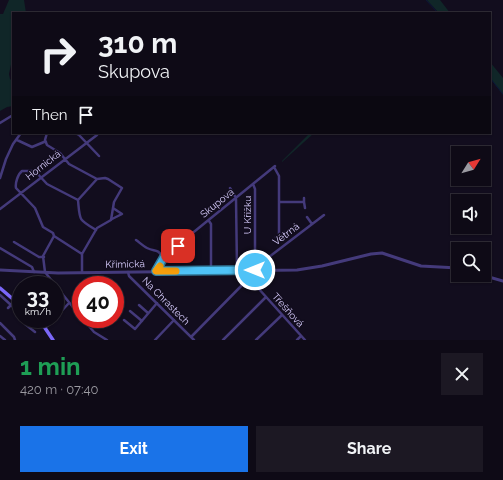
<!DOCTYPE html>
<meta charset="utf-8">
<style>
body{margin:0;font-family:Raleway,sans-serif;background:#1c1823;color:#f1f3f6;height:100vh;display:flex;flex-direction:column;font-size:15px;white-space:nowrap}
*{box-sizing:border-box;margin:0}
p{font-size:13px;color:#9b9aa1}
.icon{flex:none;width:22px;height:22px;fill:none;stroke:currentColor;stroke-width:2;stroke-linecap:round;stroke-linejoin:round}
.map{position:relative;height:340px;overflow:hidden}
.drawer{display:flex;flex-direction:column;background:#0e0a16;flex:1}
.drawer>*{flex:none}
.hud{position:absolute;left:12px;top:12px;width:479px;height:122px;border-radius:0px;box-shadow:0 1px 3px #0004,0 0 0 1px #2e2b35;background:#0e0a16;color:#f1f3f6;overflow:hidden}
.needle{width:26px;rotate:53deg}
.tools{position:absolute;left:451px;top:146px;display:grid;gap:8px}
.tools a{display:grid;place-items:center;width:40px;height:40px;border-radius:0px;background:#0e0a16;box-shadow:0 1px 3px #0004,0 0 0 1px #2e2b35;font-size:20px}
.speed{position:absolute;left:12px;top:276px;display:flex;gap:8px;font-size:20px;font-weight:700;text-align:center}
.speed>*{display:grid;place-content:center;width:52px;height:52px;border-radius:50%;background:#0e0a16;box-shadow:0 1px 3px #0004,0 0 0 1px #2e2b35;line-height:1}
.speed small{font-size:10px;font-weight:400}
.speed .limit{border:6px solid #d22;background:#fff;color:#111}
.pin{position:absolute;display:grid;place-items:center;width:34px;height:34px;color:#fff;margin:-17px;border-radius:8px;box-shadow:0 2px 6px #0006}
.me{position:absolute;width:44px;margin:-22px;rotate:270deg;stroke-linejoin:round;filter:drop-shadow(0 0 3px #0008)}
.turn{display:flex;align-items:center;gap:14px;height:84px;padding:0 20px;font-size:18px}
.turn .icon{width:52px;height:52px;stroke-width:2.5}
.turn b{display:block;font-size:28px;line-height:34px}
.then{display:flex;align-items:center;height:38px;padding:0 20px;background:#0003;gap:8px;font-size:15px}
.round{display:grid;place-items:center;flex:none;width:42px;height:42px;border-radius:0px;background:#1c1823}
.headline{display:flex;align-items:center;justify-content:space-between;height:68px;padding:0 20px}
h1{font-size:24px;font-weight:700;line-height:30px;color:#1e9e55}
.button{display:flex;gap:8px;margin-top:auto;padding:8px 20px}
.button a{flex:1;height:46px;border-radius:0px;background:#1a73e8;color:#fff;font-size:16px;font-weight:700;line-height:46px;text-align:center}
.button a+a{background:#1c1823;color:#f1f3f6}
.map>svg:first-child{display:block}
.green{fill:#102628}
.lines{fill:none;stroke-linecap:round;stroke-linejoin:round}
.stream{stroke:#0b1639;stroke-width:1}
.minor{stroke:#443a7b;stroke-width:2.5}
.tertiary{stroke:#443a7b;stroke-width:3}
.secondary{stroke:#7b67f9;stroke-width:3.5}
.route-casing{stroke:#337fa1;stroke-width:10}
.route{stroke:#4fc3f7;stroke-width:7}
.slow{stroke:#f59e0b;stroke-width:7}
.labels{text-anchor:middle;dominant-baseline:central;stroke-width:3;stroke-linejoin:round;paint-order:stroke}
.street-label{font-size:10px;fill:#d7ccfd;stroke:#120d1e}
</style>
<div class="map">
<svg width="503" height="340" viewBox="0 0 503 340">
<rect width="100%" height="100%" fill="#120d1e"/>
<path class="green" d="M9 0H24L26 13H13V55L9 74 10 79 13 82V106L7 107 0 111V14H3Z
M427 0H440L450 13H439Z
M490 62 503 78V95L490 78Z
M310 133H314L282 162V161Z"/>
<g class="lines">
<path class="stream" d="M426 0 438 13
M490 78 503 94"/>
<path class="minor" d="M0 123 13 115
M47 133 45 140 47 145 60 153 69 164 97 179 105 178 108 179 122 188 114 202 111 220 97 228 82 254V272
M75 133 79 135 99 156
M17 140 32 147 44 142H46
M274 167 279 176V235
M0 178 6 159 13 144 21 133
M253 184 255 189V270
M230 188 236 198 237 270
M78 200 47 184 35 171H22C18 174 15 183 16 188L35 208 43 227 53 233 54 236 82 254
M78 200C80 221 78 219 96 230
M78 200 97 179
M279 202H304V198
M304 202 305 208
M0 209 97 135
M307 217 312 224
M112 219 122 214 113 208
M209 221 211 224V268
M54 236 43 256 45 272 55 285
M276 237 284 232
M136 240C139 242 143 246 147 248 155 252 157 248 163 257
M14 242 39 257H44
M0 248 32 267 34 272
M249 270V278L305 340
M156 271 163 257 275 166
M266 271 269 257 324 215
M128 272 129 276 194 340
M55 285 81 317
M0 295 11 305 14 301
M139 305 148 313
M8 308 11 305 21 314
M130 311 142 321
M55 318 69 303
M27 319 25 324 35 332
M83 319 94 332 107 340
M124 320 135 329 157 303
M0 323 14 337 15 340
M45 328 55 319
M0 336 5 340
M191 337 249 278
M155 340 174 320
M223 340 266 297
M256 340 282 315
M297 340 301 336"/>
<path class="tertiary" d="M0 270 58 273 297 270 322 266 371 254 382 253 421 266 458 268
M482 275 503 281"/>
<path class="secondary" d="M0 288 21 306
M35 319 45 328 53 340"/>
</g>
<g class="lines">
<defs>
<path id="route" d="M178 246 164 257 156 271 255 270"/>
</defs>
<use href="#route" class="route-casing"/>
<use href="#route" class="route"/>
<path class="slow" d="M160 266 156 271H176"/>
</g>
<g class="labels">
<g class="street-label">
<text transform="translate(43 165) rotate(-38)">Hornická</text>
<text transform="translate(217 203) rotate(-39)">Skupova</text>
<text transform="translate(247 215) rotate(-90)">U Křížku</text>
<text transform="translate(286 234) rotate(-37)">Větrná</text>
<text transform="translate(125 264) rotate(-1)">Křimická</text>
<text transform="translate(166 301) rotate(45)">Na Chrastech</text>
<text transform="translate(288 310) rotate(48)">Třešňová</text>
</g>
</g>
</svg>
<div class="tools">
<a><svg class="needle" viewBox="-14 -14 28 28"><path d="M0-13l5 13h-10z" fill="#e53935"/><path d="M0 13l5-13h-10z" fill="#9b9aa1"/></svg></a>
<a><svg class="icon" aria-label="sound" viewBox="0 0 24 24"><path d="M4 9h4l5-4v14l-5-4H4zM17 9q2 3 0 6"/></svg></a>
<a><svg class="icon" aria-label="search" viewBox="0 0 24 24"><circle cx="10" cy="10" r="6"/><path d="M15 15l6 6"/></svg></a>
</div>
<div class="speed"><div>33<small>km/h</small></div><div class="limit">40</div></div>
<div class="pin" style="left:178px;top:246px;background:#d93025"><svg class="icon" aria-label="arrive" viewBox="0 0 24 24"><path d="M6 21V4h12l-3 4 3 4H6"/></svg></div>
<svg class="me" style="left:255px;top:270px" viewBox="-20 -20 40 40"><circle r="17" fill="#4fc3f7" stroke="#fff" stroke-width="3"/><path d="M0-11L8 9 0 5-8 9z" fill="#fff"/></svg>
<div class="hud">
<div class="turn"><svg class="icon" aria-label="right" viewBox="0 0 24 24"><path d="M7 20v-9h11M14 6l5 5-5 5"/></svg><div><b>310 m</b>Skupova</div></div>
<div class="then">Then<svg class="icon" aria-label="arrive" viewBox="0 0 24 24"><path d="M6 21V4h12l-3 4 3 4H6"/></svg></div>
</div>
</div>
<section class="drawer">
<div class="headline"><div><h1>1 min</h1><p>420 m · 07:40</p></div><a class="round"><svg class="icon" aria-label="close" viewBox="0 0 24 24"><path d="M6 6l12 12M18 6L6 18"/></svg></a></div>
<div class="button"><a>Exit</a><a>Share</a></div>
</section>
